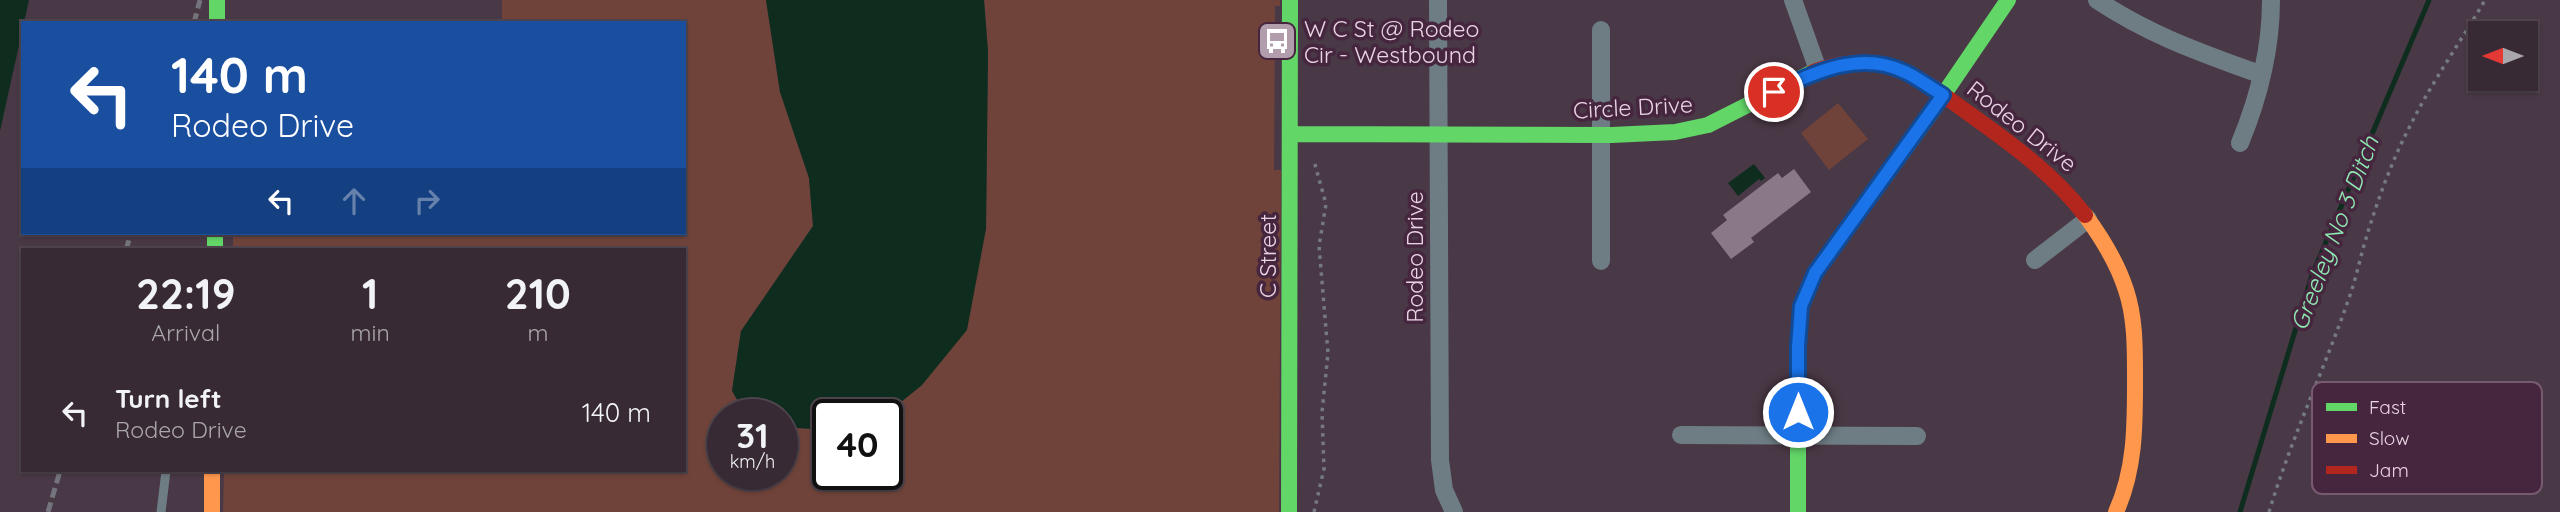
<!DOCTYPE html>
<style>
body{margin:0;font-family:Quicksand,sans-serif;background:#423640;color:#f1f3f6;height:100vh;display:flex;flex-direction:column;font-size:26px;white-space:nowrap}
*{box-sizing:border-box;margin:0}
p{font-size:23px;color:#aaa7ac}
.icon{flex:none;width:38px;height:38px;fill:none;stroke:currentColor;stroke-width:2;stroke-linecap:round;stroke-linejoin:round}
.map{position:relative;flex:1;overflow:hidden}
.details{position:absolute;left:21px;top:248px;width:665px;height:224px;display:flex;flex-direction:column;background:#372a34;border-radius:0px;box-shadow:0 2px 5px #0004,0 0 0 2px #51464f}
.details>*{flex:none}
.guide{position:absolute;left:21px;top:21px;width:665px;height:214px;border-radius:0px;box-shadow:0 2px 5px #0004,0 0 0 2px #51464f;background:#1a4fa0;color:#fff;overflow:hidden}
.needle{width:46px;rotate:270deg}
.controls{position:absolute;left:2468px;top:21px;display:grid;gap:14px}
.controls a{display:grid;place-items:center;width:70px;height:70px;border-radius:0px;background:#372a34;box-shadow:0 2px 5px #0004,0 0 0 2px #51464f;font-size:35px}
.speed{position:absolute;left:707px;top:399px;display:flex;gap:14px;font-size:35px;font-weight:700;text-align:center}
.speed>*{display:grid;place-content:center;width:91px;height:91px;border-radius:50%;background:#372a34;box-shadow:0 2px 5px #0004,0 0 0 2px #51464f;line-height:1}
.speed small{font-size:18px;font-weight:400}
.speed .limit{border:4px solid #111;border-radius:10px;background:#fff;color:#111}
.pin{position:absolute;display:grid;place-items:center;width:60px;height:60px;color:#fff;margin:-30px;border:4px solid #fff;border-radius:50%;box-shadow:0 2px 7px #0007}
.me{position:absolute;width:77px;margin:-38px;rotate:0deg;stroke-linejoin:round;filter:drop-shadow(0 0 5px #0008)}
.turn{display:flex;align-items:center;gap:24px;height:147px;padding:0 35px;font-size:32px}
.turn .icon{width:91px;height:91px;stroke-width:2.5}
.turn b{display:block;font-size:49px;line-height:60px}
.lanes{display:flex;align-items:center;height:66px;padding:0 35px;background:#0003;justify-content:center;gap:35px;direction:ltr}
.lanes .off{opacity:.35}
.eta{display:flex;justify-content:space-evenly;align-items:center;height:119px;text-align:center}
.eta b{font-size:42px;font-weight:800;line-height:49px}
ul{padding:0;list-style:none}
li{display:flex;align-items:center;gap:21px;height:91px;padding:0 35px}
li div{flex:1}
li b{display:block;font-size:26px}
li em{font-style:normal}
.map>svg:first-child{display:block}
.green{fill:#6f433a}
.water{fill:#0f2d1e}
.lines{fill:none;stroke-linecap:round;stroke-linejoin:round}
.stream{stroke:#0f2d1e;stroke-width:5}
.building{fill:#8a7886}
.path{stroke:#757a82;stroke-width:3.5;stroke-dasharray:3.5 5;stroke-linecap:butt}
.lane{stroke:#6e7d84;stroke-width:9}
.street{stroke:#6e7d84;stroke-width:18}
.fast{stroke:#63d668;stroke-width:16}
.slow{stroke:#ff974d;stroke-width:16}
.jam{stroke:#b3261e;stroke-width:16}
.rail{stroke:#74747c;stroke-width:5;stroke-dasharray:10 5;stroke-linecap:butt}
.route-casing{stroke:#114b97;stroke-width:18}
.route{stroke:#1a73e8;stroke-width:12}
.labels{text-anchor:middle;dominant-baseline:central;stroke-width:7;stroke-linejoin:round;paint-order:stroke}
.poi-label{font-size:23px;fill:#e9d4e3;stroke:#46263e;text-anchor:start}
.street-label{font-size:23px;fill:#e9d4e3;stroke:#46263e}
.water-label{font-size:24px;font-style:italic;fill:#8eebb3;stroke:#46263e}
.key{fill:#46263e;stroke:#775a70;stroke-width:2}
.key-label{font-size:19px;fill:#e9d4e3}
</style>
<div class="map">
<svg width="2560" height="512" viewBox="0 0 2560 512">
<rect width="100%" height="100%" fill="#493845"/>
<path class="green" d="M502 0H766L780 92 809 178 813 226 741 331 732 390 745 415H723V474H782V427L828 430V474H887V415H885L922 385 986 229 988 52 984 0H1280V6H1275L1274 170H1281L1279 512H223L224 471H684V250H233V233H684V23H502Z
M1838 103 1868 139 1829 170 1801 133Z"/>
<path class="water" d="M0 0H29L0 131Z
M766 0H984L988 52 986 229 967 330 922 385 885 415H828V430L782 427V415H746L732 391 741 331 813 226 809 178 780 92Z
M1754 164 1765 178 1761 181 1759 179 1738 196 1728 183Z"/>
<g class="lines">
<path class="stream" d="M2240 512 2312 275 2429 0"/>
</g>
<path class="building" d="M1794 169 1811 192 1751 238 1754 242 1731 259 1711 233 1727 220 1723 215 1778 173 1782 178Z"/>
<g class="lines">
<path class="path" d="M1314 512 1324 469 1322 412 1328 353 1319 246 1326 204 1314 161
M2269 512C2291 439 2324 370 2349 298 2357 276 2361 253 2368 232 2379 196 2392 161 2409 128 2431 83 2460 43 2485 0"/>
<path class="lane" d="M161 512 166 471"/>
<path class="street" d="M1438 0 1440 460 1444 490 1454 512
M1793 0 1818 70
M2097 0C2151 36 2202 53 2262 75
M1601 30V261
M2240 143C2259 97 2271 50 2271 0
M2035 260 2088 219
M1681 435 1917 436"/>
<path class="fast" d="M217 0V23
M1290 134 1612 135 1675 132 1708 125 1813 72
M215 233V250
M1289 512 1290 0
M1798 512V347L1801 306 1815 273 1931 113 2008 0"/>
<path class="slow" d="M2085 215C2102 238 2117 262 2126 290 2135 317 2135 346 2135 375 2135 422 2136 468 2116 512
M212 471V512"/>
<path class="jam" d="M1813 72C1837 64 1861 59 1886 65 1916 72 1940 93 1964 110 2007 141 2052 172 2085 215"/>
<path class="rail" d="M194 23 200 0
M126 250 131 233
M48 512 60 471"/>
</g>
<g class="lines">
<defs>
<path id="route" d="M1774 92C1815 72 1860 50 1905 72 1918 78 1931 88 1943 95L1815 273 1801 306 1798 347V412"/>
</defs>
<use href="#route" class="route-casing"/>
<use href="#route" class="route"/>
</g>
<defs>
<symbol id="bus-square" viewBox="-11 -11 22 22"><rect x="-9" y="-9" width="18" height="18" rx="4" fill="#b19dac" stroke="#46263e"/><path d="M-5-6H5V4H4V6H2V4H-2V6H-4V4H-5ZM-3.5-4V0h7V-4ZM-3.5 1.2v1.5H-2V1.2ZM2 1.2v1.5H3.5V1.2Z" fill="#fff"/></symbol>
</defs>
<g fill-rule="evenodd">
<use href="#bus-square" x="1255" y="19" width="44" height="44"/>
</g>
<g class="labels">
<g class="poi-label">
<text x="1304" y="28">W C St @ Rodeo<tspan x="1304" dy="26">Cir - Westbound</tspan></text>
</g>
<g class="street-label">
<text transform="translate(1633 107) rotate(-3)">Circle Drive</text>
<text transform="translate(2022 126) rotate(38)">Rodeo Drive</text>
<text transform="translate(1267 256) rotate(-90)">C Street</text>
<text transform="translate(1414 257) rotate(-90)">Rodeo Drive</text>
</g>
<g class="water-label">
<text transform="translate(2334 233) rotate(-69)">Greeley No 3 Ditch</text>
</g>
</g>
<rect x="2312" y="382" width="230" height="112" rx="10" class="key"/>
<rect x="2326" y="403" width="31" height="8" fill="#63d668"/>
<rect x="2326" y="434" width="31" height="9" fill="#ff974d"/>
<rect x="2326" y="466" width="31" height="8" fill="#b3261e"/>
<g class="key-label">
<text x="2369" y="414">Fast</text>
<text x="2369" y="445">Slow</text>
<text x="2369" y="477">Jam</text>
</g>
</svg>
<div class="controls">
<a><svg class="needle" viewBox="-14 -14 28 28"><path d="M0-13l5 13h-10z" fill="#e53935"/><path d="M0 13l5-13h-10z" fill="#aaa7ac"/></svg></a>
</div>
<div class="speed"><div>31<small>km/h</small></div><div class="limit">40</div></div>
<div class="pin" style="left:1774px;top:92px;background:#d93025"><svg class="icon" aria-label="arrive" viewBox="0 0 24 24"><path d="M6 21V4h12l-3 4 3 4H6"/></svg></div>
<svg class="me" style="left:1798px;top:412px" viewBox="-20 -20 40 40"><circle r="17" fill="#1a73e8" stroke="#fff" stroke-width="3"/><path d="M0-11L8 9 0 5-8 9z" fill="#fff"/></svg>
<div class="guide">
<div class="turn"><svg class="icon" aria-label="left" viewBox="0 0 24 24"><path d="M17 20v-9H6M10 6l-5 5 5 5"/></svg><div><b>140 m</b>Rodeo Drive</div></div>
<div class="lanes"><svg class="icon" aria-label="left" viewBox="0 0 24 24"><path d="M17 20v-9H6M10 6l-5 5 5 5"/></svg><svg class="icon off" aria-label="ahead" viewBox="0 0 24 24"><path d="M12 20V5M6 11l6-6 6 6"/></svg><svg class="icon off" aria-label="right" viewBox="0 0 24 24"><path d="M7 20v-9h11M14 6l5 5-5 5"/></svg></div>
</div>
<section class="details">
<div class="eta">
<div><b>22:19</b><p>Arrival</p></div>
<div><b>1</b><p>min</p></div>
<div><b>210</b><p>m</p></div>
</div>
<ul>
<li><svg class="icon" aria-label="left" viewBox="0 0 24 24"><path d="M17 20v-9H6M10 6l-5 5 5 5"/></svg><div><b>Turn left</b><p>Rodeo Drive</p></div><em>140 m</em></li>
</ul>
</section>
</div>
